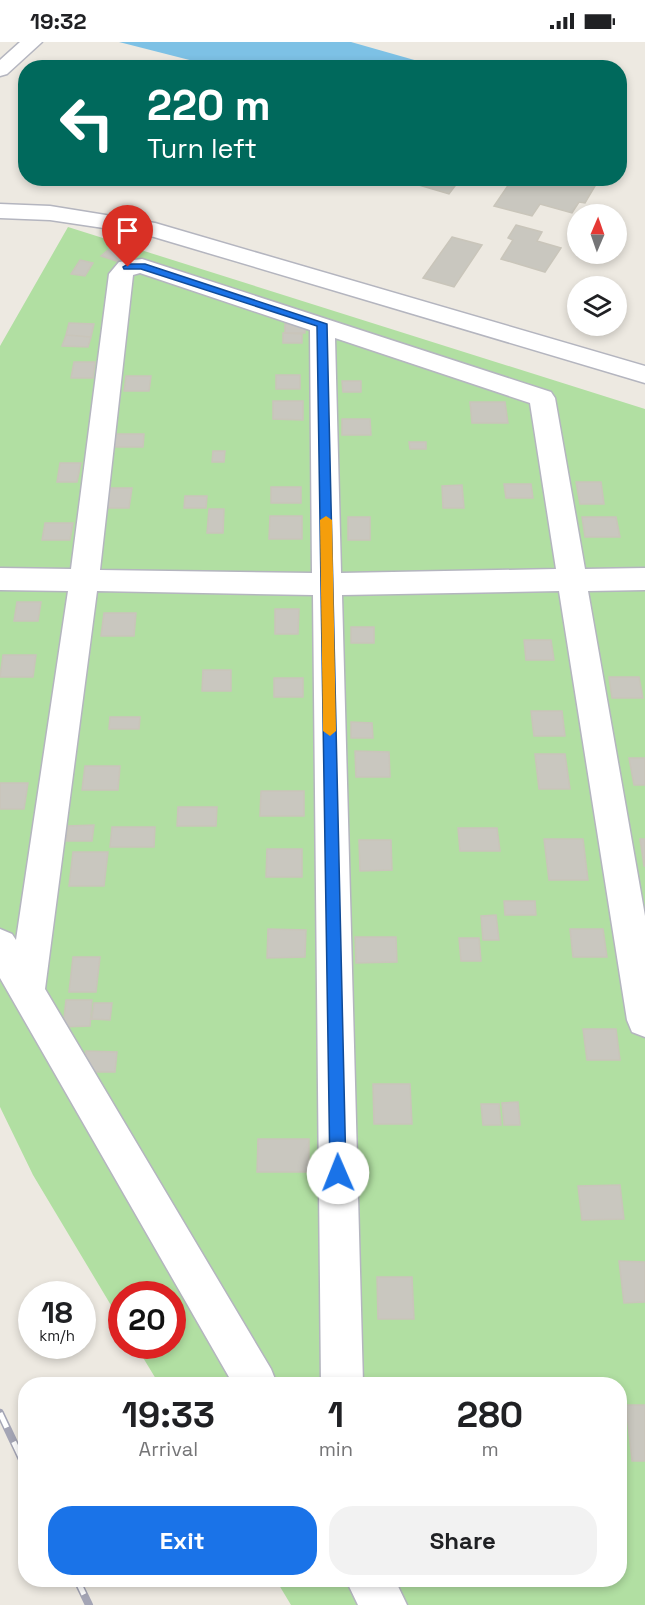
<!DOCTYPE html>
<style>
body{margin:0;font-family:"Space Grotesk",sans-serif;background:#f2f2f2;color:#202124;height:100vh;display:flex;flex-direction:column;font-size:22px;white-space:nowrap}
*{box-sizing:border-box;margin:0}
p{font-size:20px;color:#757577}
.icon{flex:none;width:33px;height:33px;fill:none;stroke:currentColor;stroke-width:2;stroke-linecap:round;stroke-linejoin:round}
.map{position:relative;flex:1;overflow:hidden}
.panel{position:absolute;left:18px;top:1335px;width:609px;height:210px;display:flex;flex-direction:column;background:#fff;border-radius:24px;box-shadow:0 3px 9px #0003}
.panel>*{flex:none}
.banner{position:absolute;left:18px;top:18px;width:609px;height:126px;border-radius:24px;box-shadow:0 3px 9px #0003;background:#00695c;color:#fff;overflow:hidden}
.needle{width:39px;rotate:2deg}
.fabs{position:absolute;left:567px;top:162px;display:grid;gap:12px}
.fabs a{display:grid;place-items:center;width:60px;height:60px;border-radius:50%;background:#fff;box-shadow:0 3px 9px #0003;font-size:30px}
.speed{position:absolute;left:18px;top:1239px;display:flex;gap:12px;font-size:30px;font-weight:700;text-align:center}
.speed>*{display:grid;place-content:center;width:78px;height:78px;border-radius:50%;background:#fff;box-shadow:0 3px 9px #0003;line-height:1}
.speed small{font-size:15px;font-weight:400}
.speed .limit{border:9px solid #d22;background:#fff;color:#111}
.pin{position:absolute;display:grid;place-items:center;width:51px;height:51px;color:#fff;margin:-62px -26px;border-radius:50% 50% 50% 0;rotate:-45deg;box-shadow:0 0 6px #0007}
.pin .icon{rotate:45deg}
.me{position:absolute;width:66px;margin:-33px;rotate:359deg;stroke-linejoin:round;filter:drop-shadow(0 0 4px #0008)}
.turn{display:flex;align-items:center;gap:21px;height:126px;padding:0 30px;font-size:27px}
.turn .icon{width:78px;height:78px;stroke-width:2.5}
.turn b{display:block;font-size:42px;line-height:51px}
.eta{display:flex;justify-content:space-evenly;align-items:center;height:102px;text-align:center}
.eta b{font-size:36px;font-weight:600;line-height:42px}
.cta{display:flex;gap:12px;margin-top:auto;padding:12px 30px}
.cta a{flex:1;height:69px;border-radius:24px;background:#1a73e8;color:#fff;font-size:24px;font-weight:600;line-height:69px;text-align:center}
.cta a+a{background:#f2f2f2;color:#202124}
.status{display:flex;justify-content:space-between;align-items:center;height:42px;padding:0 30px;background:#fff;direction:ltr}
.status svg{height:16px;fill:currentColor}
.map>svg:first-child{display:block}
.green{fill:#b1dfa2}
.water{fill:#7dc1e5}
.building{fill:#c9c7bf;stroke:#c9c5ba;stroke-width:1.5}
.lines{fill:none;stroke-linecap:round;stroke-linejoin:round}
.minor-casing{stroke:#b4b5bf;stroke-width:3}
.minor{fill:#fff;fill-rule:evenodd}
.rail-casing{stroke:#a4a5b5;stroke-width:8}
.rail{stroke:#fff;stroke-width:5;stroke-dasharray:16;stroke-linecap:butt}
.route{fill:#1a73e8;stroke:#114b97;stroke-width:1.5}
.slow{fill:#f59e0b}
</style>
<div class="status"><b>19:32</b><svg viewBox="0 0 49 12"><path d="M0 12V9h3v3zM5 12V6h3v6zM10 12V3h3v9zM15 12V0h3v12zM26 1h20v11H26zM47 4h2v5h-2z"/></svg></div>
<div class="map">
<svg width="645" height="1563" viewBox="0 0 645 1563">
<rect width="100%" height="100%" fill="#ede9e1"/>
<path class="green" d="M68 185 645 367V1563H291L276 1538H620V1342H159L136 1304H172V1252H122L121 1280 33 1133 0 1065V304Z"/>
<path class="water" d="M119 0H351L439 25H217Z"/>
<path class="building" d="M395 136H461L449 152Z
M500 136H587L598 139 585 161 579 160 572 171 540 162 532 174 494 164 511 139Z
M516 183 542 190 537 199 561 206 545 230 501 217 513 198 508 196Z
M452 195 482 203 454 245 423 236Z
M109 207 129 214 122 221 101 214Z
M80 218 93 221 85 234 71 232Z
M69 281 94 282 91 295 66 293Z
M285 282H305V291H285Z
M283 291 302 292V301H283Z
M66 293 91 295 88 305 62 304Z
M74 320H95L93 336H71Z
M276 333H300V347H276Z
M126 334H151L149 349H124Z
M342 339H361V350H343Z
M273 359H303V378L273 377Z
M470 360H505L508 381H472Z
M342 377H370L371 393H342Z
M116 392H144L143 405H114Z
M409 400H426V407H410Z
M213 409H225L224 420H212Z
M60 421H81L77 440H57Z
M576 440H601L604 462H580Z
M504 442H531L533 456H506Z
M462 443 464 466H443L442 444Z
M271 445H301V461H271Z
M108 446H132L129 466H106Z
M185 454H207L206 466H184Z
M209 467H224L223 491H207Z
M270 474H302V497H269Z
M348 475H370V498H348Z
M582 475H616L620 495H585Z
M45 481H73L70 498H42Z
M17 560H41L38 579H14Z
M275 567H299L298 592H275Z
M104 571H136L134 594H101Z
M351 585H374V601H351Z
M524 598H551L554 618H526Z
M3 613H36L33 635H0Z
M203 628H231V649H202Z
M609 635H639L643 656H612Z
M274 636H303V655H274Z
M531 669H562L565 694H534Z
M110 675H140L139 687H109Z
M351 680 372 681 373 696H351Z
M355 709 389 710 390 735H356Z
M535 712H565L570 747H539Z
M629 716H645V743H634Z
M85 724H120L118 748H82Z
M0 741H28L24 767H0Z
M261 749H304V774H260Z
M178 765H217L216 784H177Z
M94 783 92 799H66L68 784Z
M112 785H155L154 805H110Z
M458 786H497L500 809H460Z
M544 797H583L588 838H549Z
M640 797H645V824H644Z
M359 798H391L392 828 360 829Z
M267 807H302V835H266Z
M73 810H108L104 844H69Z
M504 859H535L536 873H505Z
M496 873 499 898H483L481 874Z
M268 887 306 888 305 915 267 916Z
M570 887H603L607 915H573Z
M355 895H396L397 920 356 921Z
M459 896H479L481 919H461Z
M73 915H100L96 950H69Z
M66 958H92L90 984 63 985Z
M94 961H112L110 978 92 977Z
M583 987H616L620 1018H587Z
M86 1009 117 1010 115 1030H84Z
M373 1042H410L412 1082H374Z
M518 1060 520 1083H504L502 1061Z
M481 1062H499L501 1083H483Z
M258 1097H309V1130H257Z
M620 1143 624 1177 582 1178 578 1144Z
M619 1219 645 1220V1260L624 1261Z
M377 1235H412L414 1277H378Z
M626 1363H645V1419H632Z"/>
<g class="lines">
<defs>
<path id="minor" d="M20 0H42L7 32 0 34V18Z
M0 162 50 164 155 181 645 324V341L144 192 50 178 0 176Z
M142 217 551 350 555 356 585 527 645 526V548L588 549 645 874V995L632 990 627 978 559 549 342 553 363 1342H321L313 553 97 549 45 947 271 1327 277 1342H233L0 936V887L12 892 16 898 68 549 0 548V526L71 527 109 232 119 220ZM140 231 310 288 312 531 100 528 133 233ZM335 296 530 361 556 527 341 531Z
M346 1538H395L407 1563H358Z"/>
</defs>
<use href="#minor" class="minor-casing"/>
<use href="#minor" class="minor"/>
<defs>
<path id="rail" d="M0 1371 26 1426
M77 1538 89 1563"/>
</defs>
<use href="#rail" class="rail-casing"/>
<use href="#rail" class="rail"/>
</g>
<path class="route" d="M128 222H145L327 282 346 1131 344 1136 338 1139 333 1136 330 1131 317 284 141 227H124L123 225Z"/>
<path class="slow" d="M326 474 332 478 336 689 330 694 323 689 320 478Z"/>
</svg>
<div class="fabs">
<a><svg class="needle" viewBox="-14 -14 28 28"><path d="M0-13l5 13h-10z" fill="#e53935"/><path d="M0 13l5-13h-10z" fill="#757577"/></svg></a>
<a><svg class="icon" aria-label="layers" viewBox="0 0 24 24"><path d="M12 4l9 5-9 5-9-5zM3 14l9 5 9-5"/></svg></a>
</div>
<div class="speed"><div>18<small>km/h</small></div><div class="limit">20</div></div>
<div class="pin" style="left:128px;top:225px;background:#d93025"><svg class="icon" aria-label="arrive" viewBox="0 0 24 24"><path d="M6 21V4h12l-3 4 3 4H6"/></svg></div>
<svg class="me" style="left:338px;top:1131px" viewBox="-20 -20 40 40"><circle r="19" fill="#fff"/><path d="M0-13L10 11 0 6-10 11z" fill="#1a73e8"/></svg>
<div class="banner">
<div class="turn"><svg class="icon" aria-label="left" viewBox="0 0 24 24"><path d="M17 20v-9H6M10 6l-5 5 5 5"/></svg><div><b>220 m</b>Turn left</div></div>
</div>
<section class="panel">
<div class="eta">
<div><b>19:33</b><p>Arrival</p></div>
<div><b>1</b><p>min</p></div>
<div><b>280</b><p>m</p></div>
</div>
<div class="cta"><a>Exit</a><a>Share</a></div>
</section>
</div>
